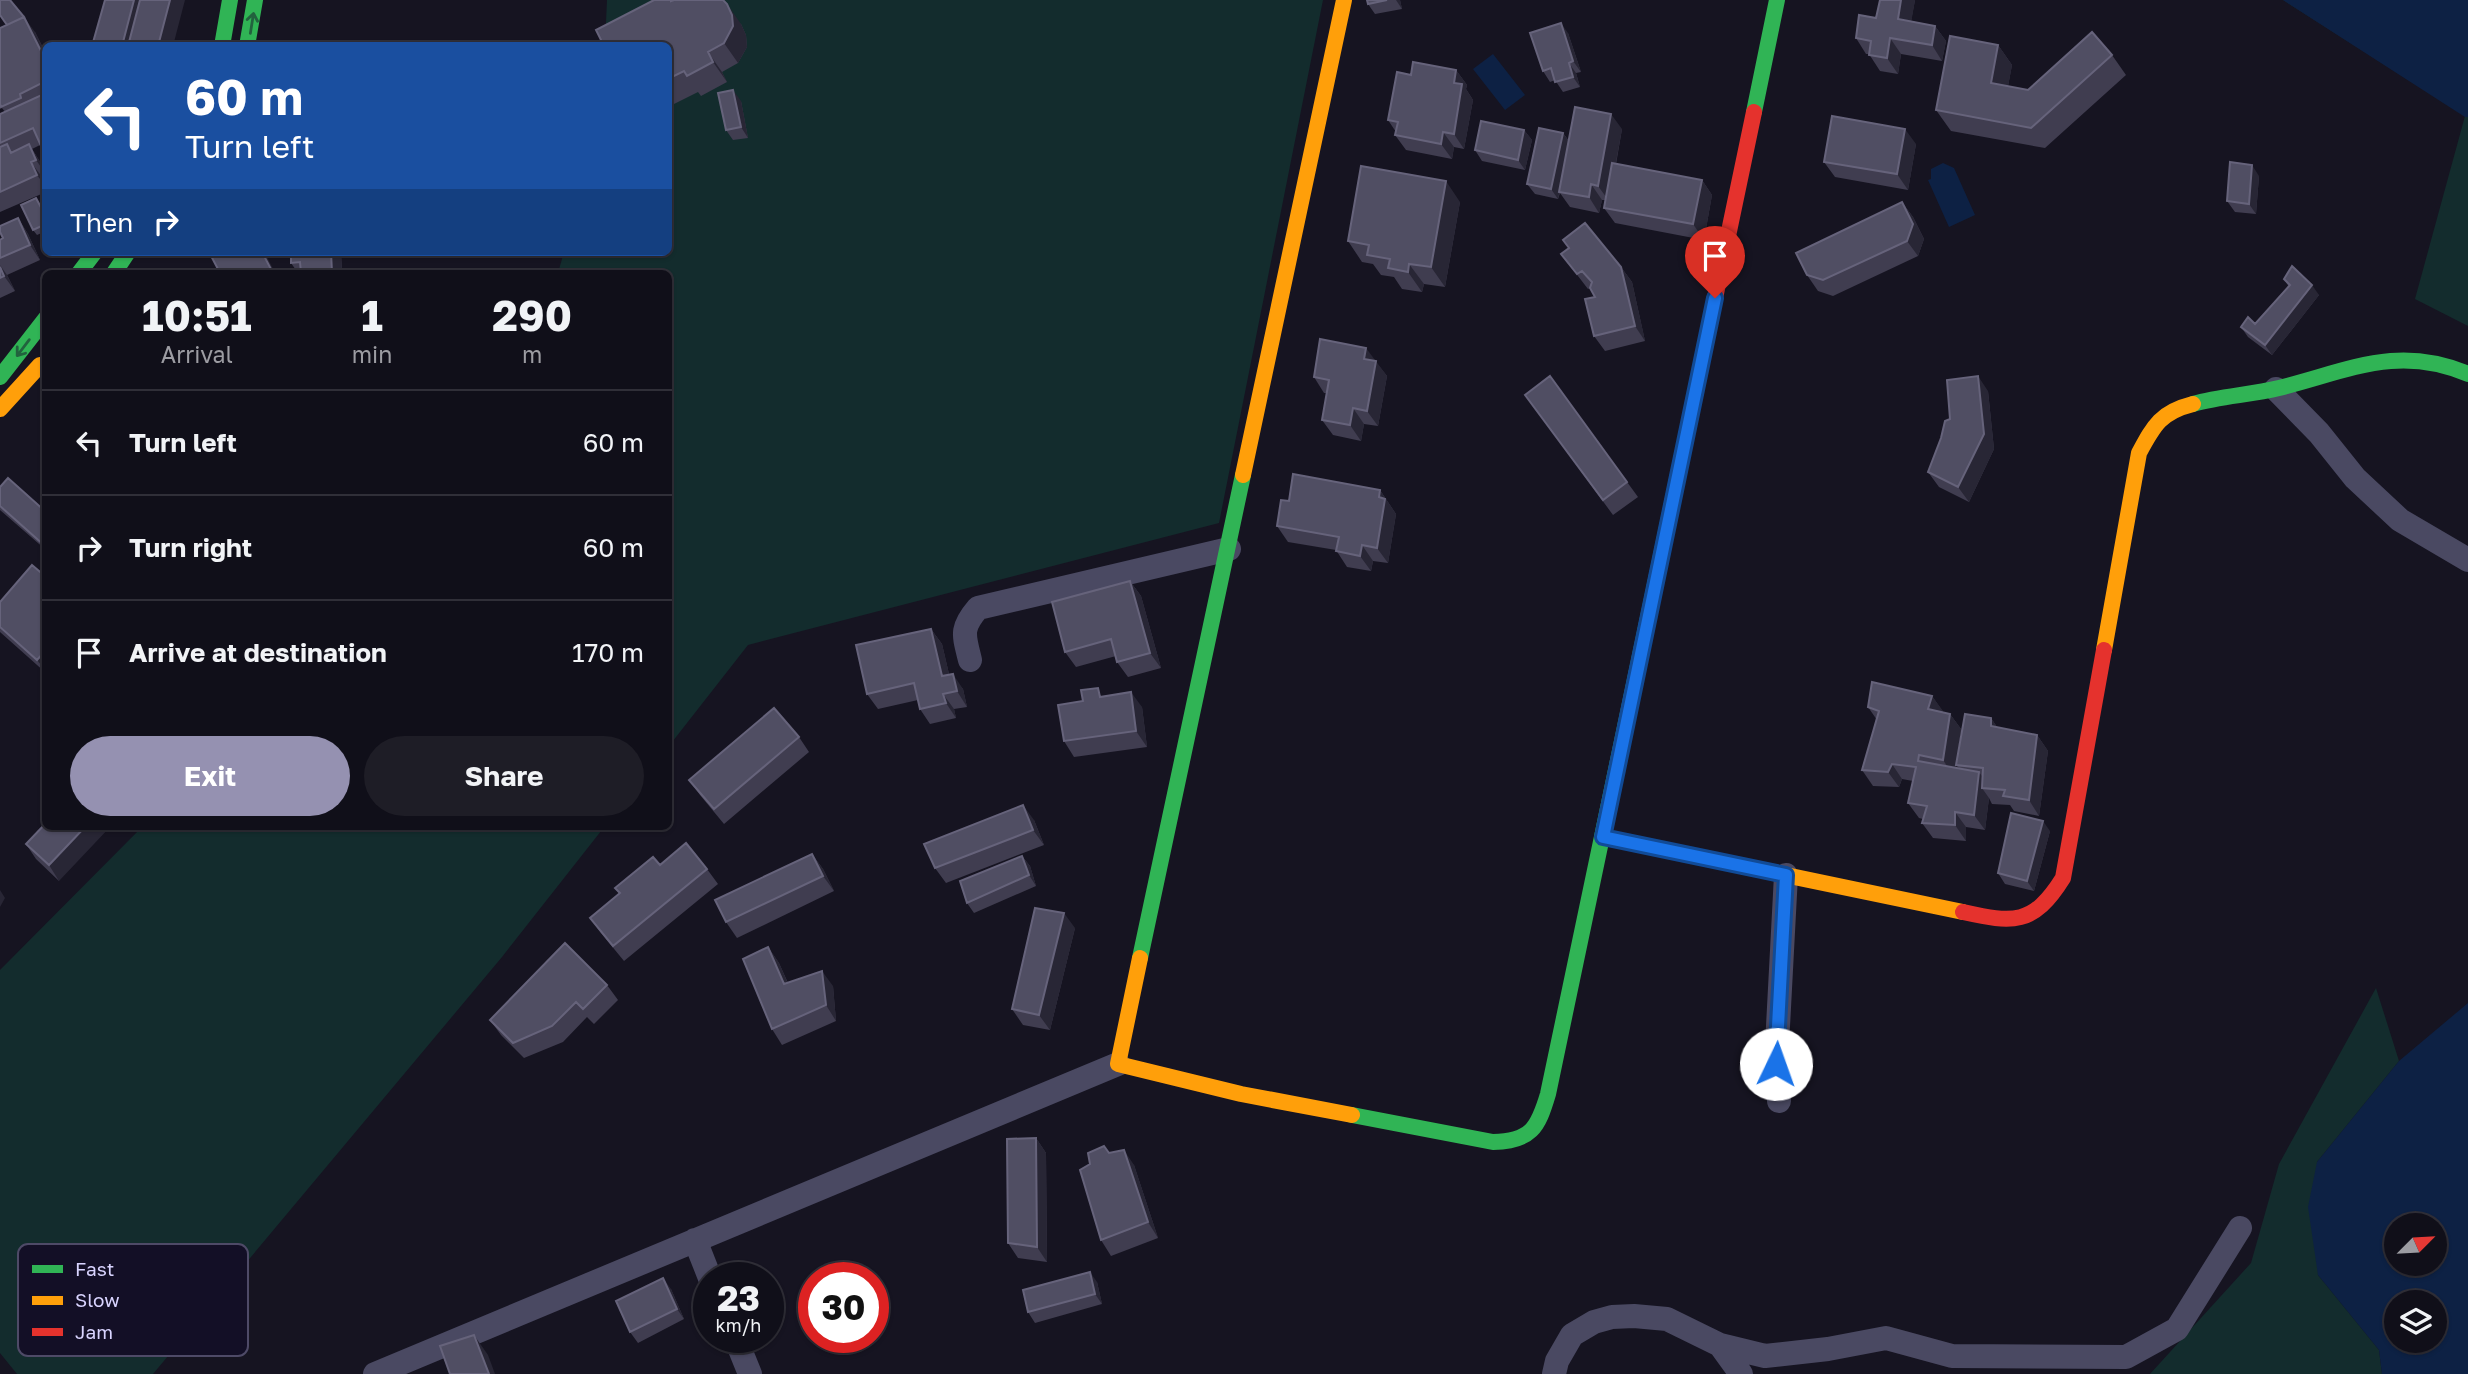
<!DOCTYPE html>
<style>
body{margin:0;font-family:"Golos Text",sans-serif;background:#1e1d26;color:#f1f3f6;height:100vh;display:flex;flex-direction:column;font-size:26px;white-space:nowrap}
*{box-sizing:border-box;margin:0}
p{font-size:23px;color:#9c9ca2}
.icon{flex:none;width:38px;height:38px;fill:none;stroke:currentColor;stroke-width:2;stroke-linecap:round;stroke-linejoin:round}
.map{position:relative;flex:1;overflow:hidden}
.details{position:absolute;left:42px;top:270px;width:630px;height:560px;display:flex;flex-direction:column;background:#100f19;border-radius:10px;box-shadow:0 2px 5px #0004,0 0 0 2px #302f38}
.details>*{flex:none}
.banner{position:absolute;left:42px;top:42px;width:630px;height:214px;border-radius:10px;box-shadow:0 2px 5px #0004,0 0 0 2px #302f38;background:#1a4fa0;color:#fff;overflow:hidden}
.needle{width:46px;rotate:66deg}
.buttons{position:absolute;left:2384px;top:1213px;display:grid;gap:14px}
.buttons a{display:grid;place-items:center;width:63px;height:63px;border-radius:50%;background:#100f19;box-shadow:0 2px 5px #0004,0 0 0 2px #302f38;font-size:35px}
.speed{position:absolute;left:693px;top:1262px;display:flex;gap:14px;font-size:35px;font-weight:700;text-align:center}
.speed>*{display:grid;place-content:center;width:91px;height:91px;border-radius:50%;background:#100f19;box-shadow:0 2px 5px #0004,0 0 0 2px #302f38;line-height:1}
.speed small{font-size:18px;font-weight:400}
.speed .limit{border:10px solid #d22;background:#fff;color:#111}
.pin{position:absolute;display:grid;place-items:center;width:60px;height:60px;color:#fff;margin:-72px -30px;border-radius:50% 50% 50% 0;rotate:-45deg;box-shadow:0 0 7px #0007}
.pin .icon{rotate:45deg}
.me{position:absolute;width:77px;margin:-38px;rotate:3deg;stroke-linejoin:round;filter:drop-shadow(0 0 5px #0008)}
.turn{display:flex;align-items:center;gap:24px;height:147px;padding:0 28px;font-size:32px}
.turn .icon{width:91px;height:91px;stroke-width:2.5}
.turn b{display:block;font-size:49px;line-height:60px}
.then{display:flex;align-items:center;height:66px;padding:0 28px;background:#0003;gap:14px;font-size:26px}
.eta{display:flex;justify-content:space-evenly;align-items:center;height:119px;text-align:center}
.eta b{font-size:42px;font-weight:700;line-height:49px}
.action{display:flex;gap:14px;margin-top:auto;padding:14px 28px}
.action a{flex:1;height:80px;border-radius:42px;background:#9591b1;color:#fff;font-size:28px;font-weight:700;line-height:80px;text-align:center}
.action a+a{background:#1e1d26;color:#f1f3f6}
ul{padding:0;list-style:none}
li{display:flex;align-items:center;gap:21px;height:105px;padding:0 28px;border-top:2px solid #302f38}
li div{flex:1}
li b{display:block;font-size:26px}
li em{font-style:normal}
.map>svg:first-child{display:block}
.green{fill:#132c2d}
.water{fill:#0d2144;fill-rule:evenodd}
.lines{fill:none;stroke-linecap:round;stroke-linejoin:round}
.street{stroke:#4a4962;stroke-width:24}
.fast{stroke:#30b455;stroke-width:16}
.slow{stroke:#ff9f0a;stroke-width:16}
.jam{stroke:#e5322d;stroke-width:16}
.wall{fill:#403d50}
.shaded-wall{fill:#282635}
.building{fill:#504e63;stroke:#66637b;stroke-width:2}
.oneway{stroke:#22623e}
.route-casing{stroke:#114b97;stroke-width:18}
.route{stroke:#1a73e8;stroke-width:12}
.key{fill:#130f26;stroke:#4e4a67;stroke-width:2}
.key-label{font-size:19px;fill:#d9d4ff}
</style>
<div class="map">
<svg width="2468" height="1374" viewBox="0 0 2468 1374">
<rect width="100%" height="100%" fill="#161421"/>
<path class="green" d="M607 0H1323L1219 523 748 645 669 746 668 273H558L564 252H668V46L605 45Z
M2283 0H2331L2468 117V326L2415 299 2465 116Z
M143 826H605L502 957 153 1374H17L0 1353V970Z
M2376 988 2399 1061 2317 1162 2318 1275 2379 1350 2382 1374H2150L2251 1263 2279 1164Z"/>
<path class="water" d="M2283 0H2468V117H2465Z
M1493 54 1525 95 1505 110 1473 69Z
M1943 163 1954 168 1975 215 1949 227 1928 180 1931 179V169Z
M2468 1003V1374H2382L2379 1350 2318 1275 2308 1207 2317 1162 2399 1061ZM2396 1225H2434V1264H2396ZM2396 1302H2434V1340H2396Z"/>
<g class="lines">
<path class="street" d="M2276 389 2319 433 2355 478 2400 520 2468 560
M970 660C964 635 960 629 978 608L1229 549
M1779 1101 1776 1064 1786 875
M695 1240 710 1278
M735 1337 750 1374
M1720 1345 1741 1374
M375 1374 1118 1064
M1554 1374 1557 1361 1572 1335 1594 1322 1612 1317 1634 1316 1667 1319 1720 1345 1765 1356 1828 1349 1886 1338 1952 1356 2126 1357 2177 1329 2240 1228"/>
<path class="fast" d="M222 46 230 0
M247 46 255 0
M1754 112 1777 0
M79 273 95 252
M114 273 128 252
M0 377 46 318
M2193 404C2221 396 2251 395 2279 388 2348 371 2397 344 2468 374
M1140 958 1243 475
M1352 1115 1493 1142C1531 1141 1538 1128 1548 1094L1692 408"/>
<path class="slow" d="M0 409 40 365
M1243 475 1344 0
M2104 650 2139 453C2154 425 2161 412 2193 404
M1603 837 1963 912
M1140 958 1118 1064 1241 1094 1352 1115"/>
<path class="jam" d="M1692 408 1754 112
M1963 912C2013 923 2033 926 2063 878L2104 650"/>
</g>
<path class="wall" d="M1367 0H1400L1402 9 1375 14 1368 4Z
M1880 0H1915L1911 21 1935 26 1946 41 1942 61 1901 54 1898 74 1880 71 1869 54H1866L1856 38 1876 18Z
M672 1 741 24 746 35 747 47 738 63 722 72 727 82 701 96 698 92 668 107V46Z
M0 28 35 32 46 54V157L40 145 32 149 39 160 46 173V176L42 177 46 185V192L0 212V114L5 112 2 108 0 109Z
M1568 33 1581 72 1576 73 1580 87 1563 92 1555 80 1550 82 1543 71Z
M1998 45 2012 65 2008 86 2028 90 2112 55 2126 75 2045 148 1951 131 1936 110Z
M1456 70 1467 85 1466 89 1473 100 1464 149 1454 147 1452 159 1406 150 1395 135 1396 132 1388 120 1411 75Z
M741 101 748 138 733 140 726 130Z
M1622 129 1616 164 1702 180 1712 195 1704 240 1615 223 1604 208 1605 200H1602L1599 213 1570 207 1560 193 1558 199 1535 194 1527 184 1563 133 1569 141Z
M1524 130 1532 140 1525 170 1482 161 1475 150Z
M1916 144 1908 190 1835 177 1824 162Z
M2259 176 2256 214 2235 212 2227 201Z
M36 198 46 214V231L37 235 33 230Z
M1460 202 1445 287 1424 284 1422 292 1402 289 1394 277 1381 275 1373 264 1362 262 1348 241Z
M1902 202 1913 217 1924 239 1918 256 1833 296 1818 291 1807 275Z
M18 218 28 234 40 260 7 275 15 291 0 298V240L3 238Z
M341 252 342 273H298L291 263Z
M1561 254 1621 267 1632 282 1645 341 1605 351 1594 336 1595 297 1590 288 1588 289Z
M2284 279 2319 295 2272 355 2248 337 2241 327 2255 324 2289 287Z
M1375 361 1387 376 1378 426 1364 424 1361 441 1333 435 1322 420 1327 393H1324L1314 377Z
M1550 376 1638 497 1613 515 1525 395Z
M1988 391 1994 449 1969 502 1939 487 1928 472 1950 419Z
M0 487 46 512V550L0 510Z
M1380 490 1396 514 1388 563 1373 561 1371 571 1347 567 1336 550 1288 542 1277 526 1289 501Z
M46 577V673L0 632V602Z
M1130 581 1141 596 1161 668 1128 677 1117 662 1116 656 1076 667 1065 652Z
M931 629 942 644 949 674 963 689 967 707 954 709 956 718 930 724 920 709 918 700 878 709 867 694Z
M1104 696 1142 707 1147 747 1074 757 1064 741 1083 701Z
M1932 696 1943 712 1950 714 1961 729 1955 768H1959L1956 765 1991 718 1997 727 2037 735 2048 751 2039 816 2014 811 2010 805 1992 804 1989 798 1985 830 1966 827V841L1933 838 1922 823 1923 819 1919 818 1908 803 1913 781 1902 779 1899 787 1873 786 1862 770 1877 720 1868 707Z
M799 737 809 752 724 824 700 795 689 780Z
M1034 820 1044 845 946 883 935 868Z
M46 823 59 881 36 859 26 844Z
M2050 831 2034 891 2005 884 1998 873Z
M812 854 823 869 834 891 737 938 726 922Z
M1022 856 1030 866 1036 886 974 913 967 903Z
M660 865 707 869 718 884 624 961 601 933 590 918 619 894 615 888Z
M1075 928 1050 1030 1023 1025 1012 1009Z
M768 947 779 963 788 983 833 986 836 1021 782 1045 772 1029Z
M607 985 618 1000 594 1024 587 1017 563 1042 524 1058 501 1035 490 1020Z
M1036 1138 1046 1153 1047 1262 1018 1258 1008 1243Z
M1109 1153 1134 1165 1158 1238 1111 1256 1101 1240Z
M1097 1282 1102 1304 1035 1323 1028 1312Z
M671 1289 684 1319 638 1343 630 1332Z"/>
<path class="shaded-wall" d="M134 0H149L137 46H122Z
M170 0H185L173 46H158Z
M1396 0H1400L1402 9Z
M1901 0H1915L1909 35 1898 19Z
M727 4 741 24 746 35 747 47 738 63 724 43Z
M24 17 35 32 46 54V61Z
M1561 23 1568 33 1581 72 1573 61Z
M1935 26 1946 41 1942 61 1932 45Z
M1890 38 1901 54 1898 74 1887 58Z
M1998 45 2012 65 2005 103 1991 83Z
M708 52 722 72 727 82 713 62Z
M1569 63 1576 73 1580 87 1573 77Z
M1456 70 1467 85 1466 89 1473 100 1464 149 1454 134V83Z
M733 90 741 101 748 138 741 127Z
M1611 114 1622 129 1609 201 1598 186Z
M1905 129 1916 144 1908 190 1897 174Z
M1524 130 1532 140 1525 170 1518 160Z
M1443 132 1454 147 1452 159 1441 144Z
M1563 133 1570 143 1558 199 1551 189Z
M29 144 39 160 46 174 36 160Z
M31 162 42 177 46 187 37 175Z
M2252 165 2259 176 2256 214 2249 204Z
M1702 180 1712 195 1704 240 1693 224Z
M1446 181 1460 202 1445 287 1431 267Z
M1591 184 1602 200 1599 213 1589 197Z
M1902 202 1913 217 1924 239 1918 256 1907 241Z
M18 218 28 234 40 260 30 245Z
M262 252 267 257 275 273H273Z
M331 252H341L342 273H332Z
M1409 264 1424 284 1422 292 1408 272Z
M0 265 7 275 15 291 4 276Z
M1621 267 1632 282 1645 341 1635 326Z
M2312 285 2319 295 2272 355 2265 345Z
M1366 348 1387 376 1378 426 1367 411 1364 359Z
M1978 376 1988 391 1994 449 1969 502 1958 487Z
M1353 408 1364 424 1361 441 1350 425Z
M1380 490 1396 514 1388 563 1377 548 1379 497Z
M1362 545 1373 561 1371 571 1360 556Z
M1130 581 1141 596 1161 668 1150 653Z
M931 629 942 644 953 691 942 676Z
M46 650V671L37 660Z
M953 674 963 689 967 707 957 691Z
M1131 692 1142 707 1147 747 1136 731Z
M943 694 954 709 956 718 946 703Z
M1932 696 1943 711 1939 724 1928 709Z
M1950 714 1961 729 1954 776 1943 760Z
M1991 718 2001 733 1991 726Z
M2037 735 2048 751 2039 816 2029 800Z
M1892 764 1902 779 1899 787 1888 772Z
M1979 772 1990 787 1982 788 1989 798 1985 830 1974 815Z
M1023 805 1034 820 1044 845 1033 830Z
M1955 812 1966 827V841L1955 825Z
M2043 821 2050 831 2034 891 2027 881Z
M86 826H111L59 881 49 865Z
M812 854 823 869 834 891 823 876Z
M1022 856 1030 866 1036 886 1029 875Z
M0 890 5 898 0 907Z
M1064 913 1075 928 1050 1030 1039 1015Z
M768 947 779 963 795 1000 784 984Z
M822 971 833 986 836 1021 826 1005Z
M1036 1138 1046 1153 1047 1262 1037 1247Z
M1124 1150 1134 1165 1158 1238 1148 1222Z
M1090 1272 1097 1282 1102 1304 1095 1294Z
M663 1278 671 1289 684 1319 677 1309Z
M474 1335 488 1355 495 1374H489Z"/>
<path class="building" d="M0 0H10L24 17 7 25 0 15Z
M105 0H134L122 46H92Z
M140 0H170L158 46H128Z
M654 0H671V1L674 0H723L727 4 732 15 733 26 724 43 708 52 713 62 687 76 684 71 668 79V46H604L596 30Z
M1367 0H1387L1368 4Z
M1880 0H1901L1898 19 1935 26 1932 45 1890 38 1887 58 1869 55 1871 41 1856 38 1859 15 1876 18Z
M24 17 46 61V81L20 94 21 98 1 107 0 104V28Z
M1561 23 1573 61 1569 63 1573 77 1555 82 1551 68 1543 71 1530 33Z
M2092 32 2112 55 2031 128 1936 110 1950 36 1998 45 1991 83 2028 90Z
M1413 62 1456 70 1454 83 1462 84 1454 134 1443 132 1441 144 1395 135 1398 122 1388 120 1397 72 1411 75Z
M733 90 741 127 726 130 718 93Z
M46 93V157L33 128 0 143V114Z
M1575 107 1611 114 1598 186 1591 184 1589 197 1559 192Z
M1832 116 1905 129 1897 174 1824 162Z
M1481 121 1524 130 1518 160 1475 150Z
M1539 128 1563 133 1551 189 1527 184Z
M7 144 11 153 29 144 36 160 31 162 37 175 0 192V147Z
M2230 162 2252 165 2249 204 2227 201Z
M1612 163 1702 180 1693 224 1604 208Z
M1361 166 1446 181 1431 267 1409 264 1408 272 1388 268 1390 259 1367 255 1369 245 1348 241Z
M36 198 46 217V224L33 230 21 205Z
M1902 202 1913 224 1907 241 1823 280 1807 275 1796 253Z
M18 218 30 245 0 258V240L3 238 0 232V226Z
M1585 223 1621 267 1635 326 1594 336 1585 299 1595 297 1590 288 1592 282 1582 271 1577 274 1561 254 1569 248 1563 240Z
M209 252H239L241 256 249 252H262L273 273H220Z
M291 252H331L332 273H301L300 262 291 263Z
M2292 266 2312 285 2265 345 2241 327 2248 317 2255 324 2290 285 2284 279Z
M0 267 4 276 0 278Z
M1320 339 1366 348 1364 359 1376 361 1367 411 1353 408 1350 425 1322 420 1329 380 1314 377Z
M1550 376 1627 482 1603 500 1525 395Z
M1978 376 1984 434 1958 487 1928 472 1941 438 1945 421 1950 419 1947 380Z
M1293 474 1380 490 1379 497 1385 499 1377 548 1362 545 1360 556 1336 551 1339 537 1277 526 1281 500 1289 501Z
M8 478 46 512 45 546 0 506V487Z
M32 565 46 577V650L37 660 0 627V602Z
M1130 581 1150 653 1117 662 1111 639 1065 652 1052 602Z
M931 629 942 676 953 674 957 691 943 694 946 703 920 709 914 683 867 694 856 645Z
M1872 682 1932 696 1928 709 1950 714 1943 760 1919 755 1918 761 1979 772 1974 815 1955 812V825L1922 823 1927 806 1908 803 1916 767 1892 764 1888 772 1862 770 1879 711 1868 707Z
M1098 688 1100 697 1131 692 1136 731 1064 741 1058 705 1083 701 1081 690Z
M774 708 799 737 714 809 689 780Z
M1965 714 1991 718V726L2037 735 2029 800 2003 796 2005 790 1982 788 1983 768 1956 765Z
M1023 805 1033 830 935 868 924 844Z
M2011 813 2043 821 2027 881 1998 873Z
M46 823V826H86L49 865 26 844Z
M686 843 707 869 613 946 590 918 620 893 615 888 653 857 660 865Z
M812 854 823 876 726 922 715 900Z
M1022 856 1029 875 967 903 960 881Z
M1035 908 1064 913 1039 1015 1012 1009Z
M565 943 607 985 583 1009 576 1002 552 1026 513 1043 490 1020Z
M768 947 784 984 822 971 826 1005 772 1029 743 959Z
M1036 1138 1037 1247 1008 1243 1007 1139Z
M1104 1146 1109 1153 1124 1150 1148 1222 1101 1240 1080 1170 1090 1164 1088 1153Z
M1090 1272 1095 1294 1028 1312 1023 1290Z
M663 1278 677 1309 630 1332 616 1301Z
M474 1335 489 1374H450L440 1346Z"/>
<defs><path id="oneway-shaft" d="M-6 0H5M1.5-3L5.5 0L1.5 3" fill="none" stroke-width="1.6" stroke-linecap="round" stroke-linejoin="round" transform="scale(1.75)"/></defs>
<g class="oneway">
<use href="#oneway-shaft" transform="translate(252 23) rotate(-81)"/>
<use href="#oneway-shaft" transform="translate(23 348) rotate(127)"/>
</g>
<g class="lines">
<defs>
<path id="route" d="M1715 298 1603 837 1786 875 1776 1064"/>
</defs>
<use href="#route" class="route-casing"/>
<use href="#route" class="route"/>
</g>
<rect x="18" y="1244" width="230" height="112" rx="10" class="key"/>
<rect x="32" y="1265" width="31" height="8" fill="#30b455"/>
<rect x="32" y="1296" width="31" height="9" fill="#ff9f0a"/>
<rect x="32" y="1328" width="31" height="8" fill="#e5322d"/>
<g class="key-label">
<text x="75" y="1276">Fast</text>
<text x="75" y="1307">Slow</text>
<text x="75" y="1339">Jam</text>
</g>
</svg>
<div class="buttons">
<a><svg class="needle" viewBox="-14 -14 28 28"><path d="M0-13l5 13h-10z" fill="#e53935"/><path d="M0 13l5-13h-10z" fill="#9c9ca2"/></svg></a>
<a><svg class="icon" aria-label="layers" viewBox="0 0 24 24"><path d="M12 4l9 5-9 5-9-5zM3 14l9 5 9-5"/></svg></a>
</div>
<div class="speed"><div>23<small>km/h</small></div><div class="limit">30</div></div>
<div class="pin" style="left:1715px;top:298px;background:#d93025"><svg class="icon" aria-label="arrive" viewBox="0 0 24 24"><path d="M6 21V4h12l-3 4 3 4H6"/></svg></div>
<svg class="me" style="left:1776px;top:1064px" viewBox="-20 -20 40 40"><circle r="19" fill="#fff"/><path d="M0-13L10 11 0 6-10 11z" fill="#1a73e8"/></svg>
<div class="banner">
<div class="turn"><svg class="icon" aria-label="left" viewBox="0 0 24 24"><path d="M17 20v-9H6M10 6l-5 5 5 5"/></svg><div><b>60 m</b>Turn left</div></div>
<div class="then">Then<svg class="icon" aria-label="right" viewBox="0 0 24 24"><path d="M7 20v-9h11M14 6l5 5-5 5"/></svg></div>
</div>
<section class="details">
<div class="eta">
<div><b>10:51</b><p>Arrival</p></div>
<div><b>1</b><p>min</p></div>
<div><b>290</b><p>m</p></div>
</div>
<ul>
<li><svg class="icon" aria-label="left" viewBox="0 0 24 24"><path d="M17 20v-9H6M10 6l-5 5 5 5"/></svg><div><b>Turn left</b></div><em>60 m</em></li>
<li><svg class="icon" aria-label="right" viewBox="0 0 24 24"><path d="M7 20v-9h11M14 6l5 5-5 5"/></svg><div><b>Turn right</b></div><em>60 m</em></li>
<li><svg class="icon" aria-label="arrive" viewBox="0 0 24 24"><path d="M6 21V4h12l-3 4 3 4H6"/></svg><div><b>Arrive at destination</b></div><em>170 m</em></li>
</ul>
<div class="action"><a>Exit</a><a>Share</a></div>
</section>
</div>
